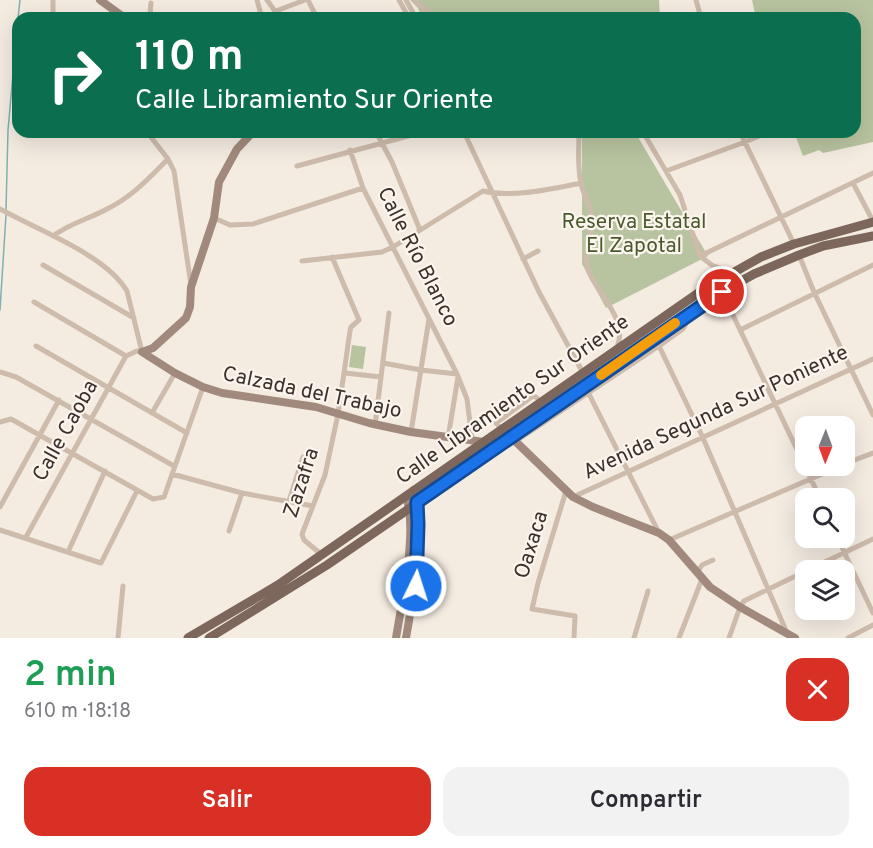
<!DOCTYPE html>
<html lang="es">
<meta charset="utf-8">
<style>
body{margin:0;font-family:Overpass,sans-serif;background:#f2f2f3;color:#2b2b33;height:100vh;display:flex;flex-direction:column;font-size:22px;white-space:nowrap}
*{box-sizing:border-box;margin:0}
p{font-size:20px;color:#7c7c81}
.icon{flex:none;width:33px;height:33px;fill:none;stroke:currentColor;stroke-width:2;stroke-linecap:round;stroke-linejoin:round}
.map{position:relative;height:638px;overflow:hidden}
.sheet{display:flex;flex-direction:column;background:#fff;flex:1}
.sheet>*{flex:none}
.top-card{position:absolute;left:12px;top:12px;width:849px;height:126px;border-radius:18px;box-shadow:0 6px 24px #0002;background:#0b6e4f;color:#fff;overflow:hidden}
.needle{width:39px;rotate:181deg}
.tools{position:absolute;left:795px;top:416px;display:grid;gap:12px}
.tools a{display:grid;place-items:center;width:60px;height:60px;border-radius:12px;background:#fff;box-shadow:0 6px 24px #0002;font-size:30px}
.pin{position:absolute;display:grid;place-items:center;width:51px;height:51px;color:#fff;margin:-26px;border:3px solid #fff;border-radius:50%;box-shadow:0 2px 6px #0007}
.me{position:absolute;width:66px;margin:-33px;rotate:4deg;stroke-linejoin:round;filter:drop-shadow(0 0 4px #0008)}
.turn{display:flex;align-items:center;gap:21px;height:126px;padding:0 24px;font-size:27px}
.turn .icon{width:78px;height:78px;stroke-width:2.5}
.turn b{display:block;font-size:42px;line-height:51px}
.round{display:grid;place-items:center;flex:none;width:63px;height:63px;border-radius:18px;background:#f2f2f3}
.head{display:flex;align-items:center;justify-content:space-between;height:102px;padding:0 24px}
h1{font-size:36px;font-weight:600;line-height:45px;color:#1e9e55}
.action{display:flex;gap:12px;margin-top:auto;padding:12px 24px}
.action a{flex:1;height:69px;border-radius:18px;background:#d93025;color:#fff;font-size:24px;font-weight:600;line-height:69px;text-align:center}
.action a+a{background:#f2f2f3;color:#2b2b33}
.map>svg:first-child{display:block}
.green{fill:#b8c4a0}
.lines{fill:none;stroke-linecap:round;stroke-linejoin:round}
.stream{stroke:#7fb0b2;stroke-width:1.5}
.street{stroke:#cdbbac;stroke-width:5}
.secondary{stroke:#a18a7d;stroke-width:8}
.primary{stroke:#7d675c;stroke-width:9}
.route-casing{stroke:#114b97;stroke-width:15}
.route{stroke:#1a73e8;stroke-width:10}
.slow{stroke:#f59e0b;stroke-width:10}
.labels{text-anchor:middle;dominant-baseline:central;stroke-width:4.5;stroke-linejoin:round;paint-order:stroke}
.park-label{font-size:21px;fill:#4a5a2e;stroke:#fbf5ee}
.street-label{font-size:21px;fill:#3b302b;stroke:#fbf5ee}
</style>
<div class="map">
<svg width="873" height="638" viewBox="0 0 873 638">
<rect width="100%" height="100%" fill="#f4ebe1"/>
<path class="green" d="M410 0H659L660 18H422L418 8Z
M752 0H873V142L823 153 819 150 803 156 794 132H855V18H756Z
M582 132H635L708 256 606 308 582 264Z
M352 345 366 347 363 369 349 367Z"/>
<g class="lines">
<path class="stream" d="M18 18 20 0
M6 210 8 130 18 19
M0 310 6 215"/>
<path class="street" d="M53 0V18
M257 0 262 18
M267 0 280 18
M308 0 317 18
M399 0 409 18
M406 0 416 18
M414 0 436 18
M696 0 701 18
M151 3 150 14 151 18
M276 11 305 0
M147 132 168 159 174 171 191 285
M376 132 392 162 420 230
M464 132 539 292 583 373
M579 132C579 148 577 167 581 183 583 195 591 205 592 218 594 236 581 255 589 272 598 294 629 321 617 347
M643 132 680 195 700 256 713 266 732 272
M740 132 794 244
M350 150 363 188 457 374 467 399 472 439
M297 166 423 132
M666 171 745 142 768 132
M853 183 873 221
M0 209C37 230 105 254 127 291L142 352 137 351 126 356 26 537
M214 218 230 225 253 224 363 188
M53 236C70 223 89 219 107 209 132 197 149 178 168 159
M799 255 814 292 873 415
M700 256 873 173
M523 259 538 251
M302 261 382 252 393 247 483 191C514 198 550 189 581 183
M43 265 134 318
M722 292 820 498
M34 302 126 356
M740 330 873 265
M36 346 187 433
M659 346 703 438 787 633
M383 363 421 370 457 374
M0 372 16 377 174 466
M345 373 381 377
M589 394 659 533
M152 413 175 373
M0 422 11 419 153 499 164 497 203 387
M375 425 389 313
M502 429 496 423 533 396 536 397 540 402
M411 432 429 319
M448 438 458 377
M516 441 659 346 683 329 688 320 692 316
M844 464 873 453
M172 474 242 493 313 506
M566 491 538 583 532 609 575 616 574 638
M573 497 873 359
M289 501 303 457
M0 507 59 400
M0 530 101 563 137 491
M229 531 242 493
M837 537 873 613
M669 540 843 465
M68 552 105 471
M321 554 304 540 302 534 325 475 338 414 350 331 351 327 359 320 332 257
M808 570 873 539
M697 573 702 565 713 560
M118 638 123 586
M634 638 648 591
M679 638 702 579
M729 638 740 607 744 601 806 571
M848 638 873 625"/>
<path class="secondary" d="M100 0 125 18
M142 352 175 373 203 387 222 393 316 407 369 423 411 432 484 442
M142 352 153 348 186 318 190 307 191 287 214 218 219 182 237 149 253 132
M512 438 573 497 593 507 659 533 669 540 710 587 740 607 795 638
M396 638C402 600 418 532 406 496
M406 638C414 590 426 538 414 490"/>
<path class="primary" d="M188 638 278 585 704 289 761 257 794 244 873 222
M209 638 327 565 512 438 711 298 754 274 799 255 823 246 873 236"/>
</g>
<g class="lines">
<defs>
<path id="route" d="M416 586 418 524 417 502 722 292"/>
</defs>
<use href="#route" class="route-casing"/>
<use href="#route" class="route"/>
<path class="slow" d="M601 375 675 323"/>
</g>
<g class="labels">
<g class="park-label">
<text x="634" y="222">Reserva Estatal<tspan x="634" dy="24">El Zapotal</tspan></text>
</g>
<g class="street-label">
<text transform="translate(417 257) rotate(63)">Calle Río Blanco</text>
<text transform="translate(312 393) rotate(12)">Calzada del Trabajo</text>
<text transform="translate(513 400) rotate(-35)">Calle Libramiento Sur Oriente</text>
<text transform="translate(716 413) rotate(-25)">Avenida Segunda Sur Poniente</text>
<text transform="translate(66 431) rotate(-61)">Calle Caoba</text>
<text transform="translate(302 483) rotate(-72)">Zazafra</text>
<text transform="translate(532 545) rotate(-73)">Oaxaca</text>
</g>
</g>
</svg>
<div class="tools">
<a><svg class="needle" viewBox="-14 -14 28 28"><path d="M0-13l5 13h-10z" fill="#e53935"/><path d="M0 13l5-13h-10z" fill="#7c7c81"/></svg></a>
<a><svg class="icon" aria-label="search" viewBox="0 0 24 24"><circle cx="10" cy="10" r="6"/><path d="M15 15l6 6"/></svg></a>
<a><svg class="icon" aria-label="layers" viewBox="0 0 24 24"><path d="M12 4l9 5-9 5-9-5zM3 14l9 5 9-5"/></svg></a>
</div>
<div class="pin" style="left:722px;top:292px;background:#d93025"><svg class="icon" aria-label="arrive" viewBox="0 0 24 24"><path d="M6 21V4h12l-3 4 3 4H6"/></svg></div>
<svg class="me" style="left:416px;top:586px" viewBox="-20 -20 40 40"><circle r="17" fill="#1a73e8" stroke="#fff" stroke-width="3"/><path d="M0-11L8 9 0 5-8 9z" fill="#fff"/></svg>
<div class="top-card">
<div class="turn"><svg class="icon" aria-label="right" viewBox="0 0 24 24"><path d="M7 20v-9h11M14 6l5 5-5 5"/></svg><div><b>110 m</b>Calle Libramiento Sur Oriente</div></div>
</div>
</div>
<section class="sheet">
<div class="head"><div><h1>2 min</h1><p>610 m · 18:18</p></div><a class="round" style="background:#d93025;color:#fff"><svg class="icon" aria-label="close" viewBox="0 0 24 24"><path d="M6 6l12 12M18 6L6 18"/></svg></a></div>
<div class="action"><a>Salir</a><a>Compartir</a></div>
</section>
